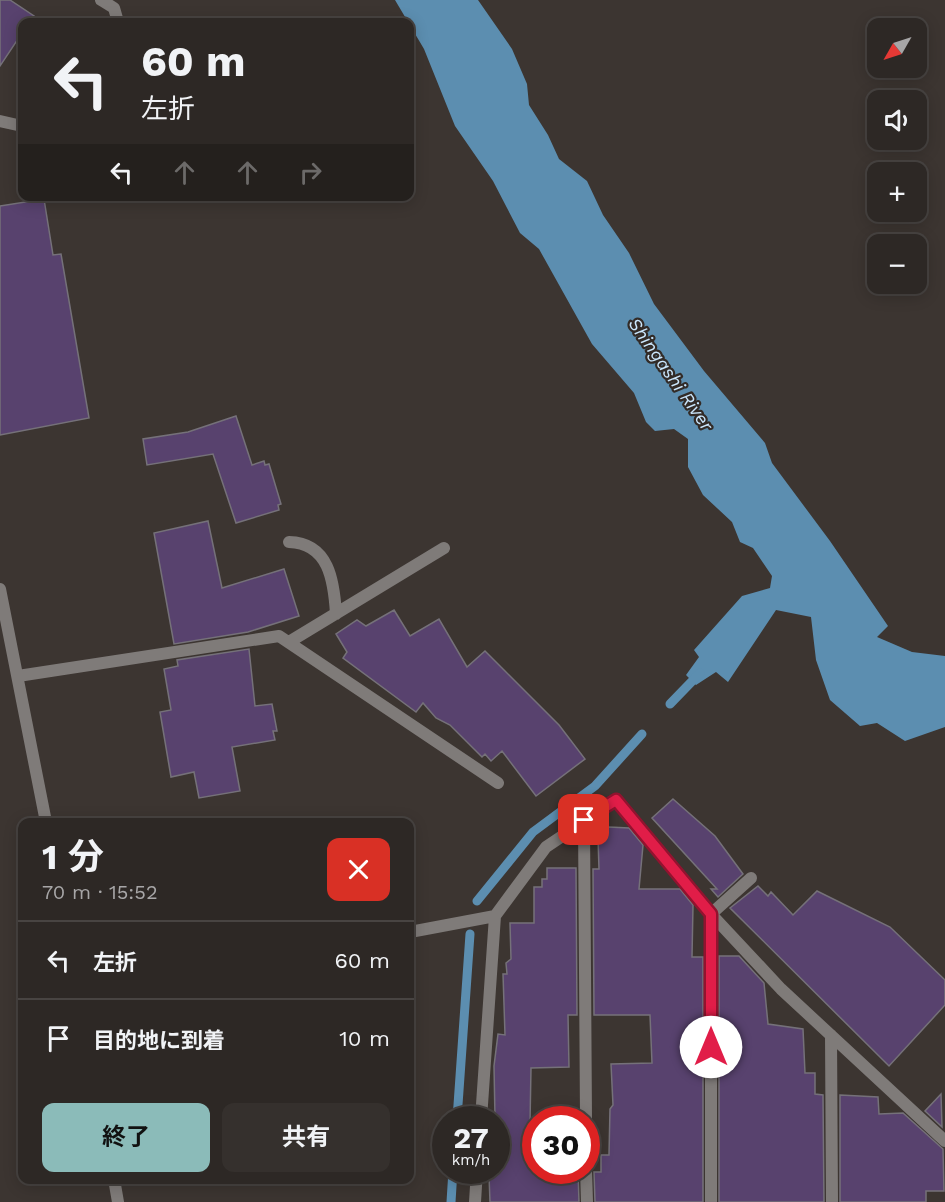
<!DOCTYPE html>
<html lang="ja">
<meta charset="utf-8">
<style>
body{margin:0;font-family:"Work Sans","Noto Sans JP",sans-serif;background:#35302d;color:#f1f3f6;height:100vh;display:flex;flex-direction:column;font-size:22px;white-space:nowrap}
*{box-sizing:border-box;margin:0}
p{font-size:20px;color:#a7a6a7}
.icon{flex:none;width:33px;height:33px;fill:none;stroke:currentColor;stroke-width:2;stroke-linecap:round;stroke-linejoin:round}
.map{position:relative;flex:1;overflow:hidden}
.drawer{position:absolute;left:18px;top:818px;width:396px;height:366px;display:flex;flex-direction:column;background:#2d2825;border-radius:12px;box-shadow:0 3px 15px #0003,0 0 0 2px #484442}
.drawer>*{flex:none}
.hud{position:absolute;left:18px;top:18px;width:396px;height:183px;border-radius:12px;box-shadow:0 3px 15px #0003,0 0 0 2px #484442;background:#2d2825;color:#f1f3f6;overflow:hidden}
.needle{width:39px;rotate:231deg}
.tools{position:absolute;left:867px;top:18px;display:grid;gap:12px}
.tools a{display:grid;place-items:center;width:60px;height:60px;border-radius:12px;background:#2d2825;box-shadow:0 3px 15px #0003,0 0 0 2px #484442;font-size:30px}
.speed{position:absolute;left:432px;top:1106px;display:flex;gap:12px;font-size:30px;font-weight:700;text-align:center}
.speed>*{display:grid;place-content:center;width:78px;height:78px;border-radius:50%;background:#2d2825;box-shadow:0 3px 15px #0003,0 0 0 2px #484442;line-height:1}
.speed small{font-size:15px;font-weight:400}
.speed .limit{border:9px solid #d22;background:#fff;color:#111}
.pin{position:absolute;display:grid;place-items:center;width:51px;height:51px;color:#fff;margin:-26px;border-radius:12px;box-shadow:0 3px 9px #0006}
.me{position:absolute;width:66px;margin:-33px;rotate:0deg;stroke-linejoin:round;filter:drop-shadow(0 0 4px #0008)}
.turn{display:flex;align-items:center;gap:21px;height:126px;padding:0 24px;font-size:27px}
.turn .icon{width:78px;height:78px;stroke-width:2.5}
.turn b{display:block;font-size:42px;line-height:51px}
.lanes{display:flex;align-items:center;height:57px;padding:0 24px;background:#0003;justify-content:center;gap:30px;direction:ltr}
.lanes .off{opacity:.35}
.round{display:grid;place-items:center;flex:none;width:63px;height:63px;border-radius:12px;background:#35302d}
.headline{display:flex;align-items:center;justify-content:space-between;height:102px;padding:0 24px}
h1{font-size:36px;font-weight:700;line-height:45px}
.action{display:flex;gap:12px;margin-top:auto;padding:12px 24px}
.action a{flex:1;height:69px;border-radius:12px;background:#8bbbb9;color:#111;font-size:24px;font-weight:700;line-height:69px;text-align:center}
.action a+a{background:#35302d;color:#f1f3f6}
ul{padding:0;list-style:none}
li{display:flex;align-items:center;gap:18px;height:78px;padding:0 24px;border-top:2px solid #484442}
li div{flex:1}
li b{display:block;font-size:22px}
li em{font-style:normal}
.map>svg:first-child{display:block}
.water{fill:#5c8eb0}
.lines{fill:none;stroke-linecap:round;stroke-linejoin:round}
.stream{stroke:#5c8eb0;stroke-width:9}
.building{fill:#58426e;stroke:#757179;stroke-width:1.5}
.street{stroke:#7f7b79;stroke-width:12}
.route-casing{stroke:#92132f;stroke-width:15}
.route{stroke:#e11d48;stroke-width:10}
.labels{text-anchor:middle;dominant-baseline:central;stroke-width:4.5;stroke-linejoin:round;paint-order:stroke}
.water-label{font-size:18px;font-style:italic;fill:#cbe7fd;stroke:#322b27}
</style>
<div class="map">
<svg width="945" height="1202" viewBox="0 0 945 1202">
<rect width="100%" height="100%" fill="#3c3531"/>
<path class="water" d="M395 0H478L512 49 527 84 529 105 548 135 559 159 587 181 603 215 629 253 654 304 704 371 765 443 772 463 830 541 888 626 877 637 912 652 945 656V727L905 741 877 723 860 726 830 700 816 660 811 617 776 610 728 682 716 672 696 685 686 675 699 657 694 650 742 596 770 588 772 576 753 548 740 542 732 522 703 495 688 467V439L674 429 655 431 646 422 634 393 592 344 539 249 520 233 493 181 455 126 424 49Z"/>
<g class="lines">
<path class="stream" d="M670 704 700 673
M477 901 533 832 595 786 642 734
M457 1119 470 934
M451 1202 453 1170"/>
</g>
<path class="building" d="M0 0H10L34 16 30 22H22V33L0 66Z
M44 199 53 255 61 254 89 418 0 435V206Z
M236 416 252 465 264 461 265 465 269 464 281 504 278 505 279 510 236 523 213 454 147 465 143 439 188 432Z
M208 521 222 588 284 569 299 616 248 632 174 644 154 533Z
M394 610 410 636 439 619 467 667 485 651 559 725 585 759 536 796 502 751 491 761 485 754 482 757 450 725 436 718 423 703 416 712 343 658 347 652 336 634 357 620 366 626Z
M249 649 255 706 272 704 277 731H273L275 740 232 747 240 791 199 798 194 772 171 777 160 712 171 710 164 669 178 666 177 660Z
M673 799 715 836 743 874 718 897 711 889H717L652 818Z
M609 827 629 828 643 845 639 889H680L693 905 692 957H703V1202H595L594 1172H601V1155H609L610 1109 613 1105 611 1064 652 1063 650 1015H594L593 869H599L598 838Z
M547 868H576L577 1015H568L569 1067 531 1068 530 1123H536V1170L578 1171 579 1202H490L489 1175 491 1170H496L494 1066 498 1034 505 1035 503 974H507L506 963 511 959 510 923H534V887H542V879H547Z
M758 886 768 896 771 892 793 915 817 891 890 927 945 980V1005L889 1066 730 908Z
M719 956H739L764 983 768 1024 803 1029 805 1073H815V1094L823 1095 824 1202H719Z
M941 1094 942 1127 925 1111Z
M840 1095 878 1097 879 1114 903 1113 943 1149 944 1191H926V1202H840Z"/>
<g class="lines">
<path class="street" d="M101 0 114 8 118 22
M0 121 22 126
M289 542C329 543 334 581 336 614
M0 589 46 822
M289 642 444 548
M18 676 279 636 498 783
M584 820 586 1119
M410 932 495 916
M831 1035 832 1202
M481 1119 495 916 546 847 616 800 711 914 781 989 945 1141
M586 1170 587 1202
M114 1179 118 1202
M475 1202 477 1170
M711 1202V914L751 878"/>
</g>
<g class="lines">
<defs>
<path id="route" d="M584 820 616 800 711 914V1047"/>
</defs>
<use href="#route" class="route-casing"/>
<use href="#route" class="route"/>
</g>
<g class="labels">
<g class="water-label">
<text transform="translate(671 374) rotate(55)">Shingashi River</text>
</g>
</g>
</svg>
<div class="tools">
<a><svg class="needle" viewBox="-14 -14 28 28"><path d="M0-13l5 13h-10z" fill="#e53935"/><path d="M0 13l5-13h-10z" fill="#a7a6a7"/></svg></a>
<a><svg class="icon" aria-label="sound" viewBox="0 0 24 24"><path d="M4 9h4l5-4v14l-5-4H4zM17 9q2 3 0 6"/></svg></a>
<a>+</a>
<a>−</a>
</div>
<div class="speed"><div>27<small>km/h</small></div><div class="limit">30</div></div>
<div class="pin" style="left:584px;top:820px;background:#d93025"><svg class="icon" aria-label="arrive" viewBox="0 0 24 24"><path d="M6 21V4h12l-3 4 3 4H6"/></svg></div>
<svg class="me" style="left:711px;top:1047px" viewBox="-20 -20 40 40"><circle r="19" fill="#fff"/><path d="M0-13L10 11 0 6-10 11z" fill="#e11d48"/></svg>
<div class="hud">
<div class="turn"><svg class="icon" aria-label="left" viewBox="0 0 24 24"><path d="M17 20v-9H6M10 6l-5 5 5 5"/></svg><div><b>60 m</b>左折</div></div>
<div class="lanes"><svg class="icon" aria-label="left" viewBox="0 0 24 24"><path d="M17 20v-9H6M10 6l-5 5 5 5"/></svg><svg class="icon off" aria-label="ahead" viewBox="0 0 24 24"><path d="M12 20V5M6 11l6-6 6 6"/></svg><svg class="icon off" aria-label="ahead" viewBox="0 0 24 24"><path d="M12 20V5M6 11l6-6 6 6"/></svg><svg class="icon off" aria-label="right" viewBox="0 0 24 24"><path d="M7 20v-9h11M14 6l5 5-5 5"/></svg></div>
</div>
<section class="drawer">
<div class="headline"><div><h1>1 分</h1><p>70 m · 15:52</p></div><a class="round" style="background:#d93025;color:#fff"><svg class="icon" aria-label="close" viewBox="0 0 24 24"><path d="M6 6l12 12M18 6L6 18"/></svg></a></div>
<ul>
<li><svg class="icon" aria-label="left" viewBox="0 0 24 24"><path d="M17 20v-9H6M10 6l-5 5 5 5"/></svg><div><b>左折</b></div><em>60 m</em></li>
<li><svg class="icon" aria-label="arrive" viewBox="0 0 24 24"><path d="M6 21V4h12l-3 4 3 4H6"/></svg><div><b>目的地に到着</b></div><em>10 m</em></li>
</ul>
<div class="action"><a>終了</a><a>共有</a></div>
</section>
</div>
